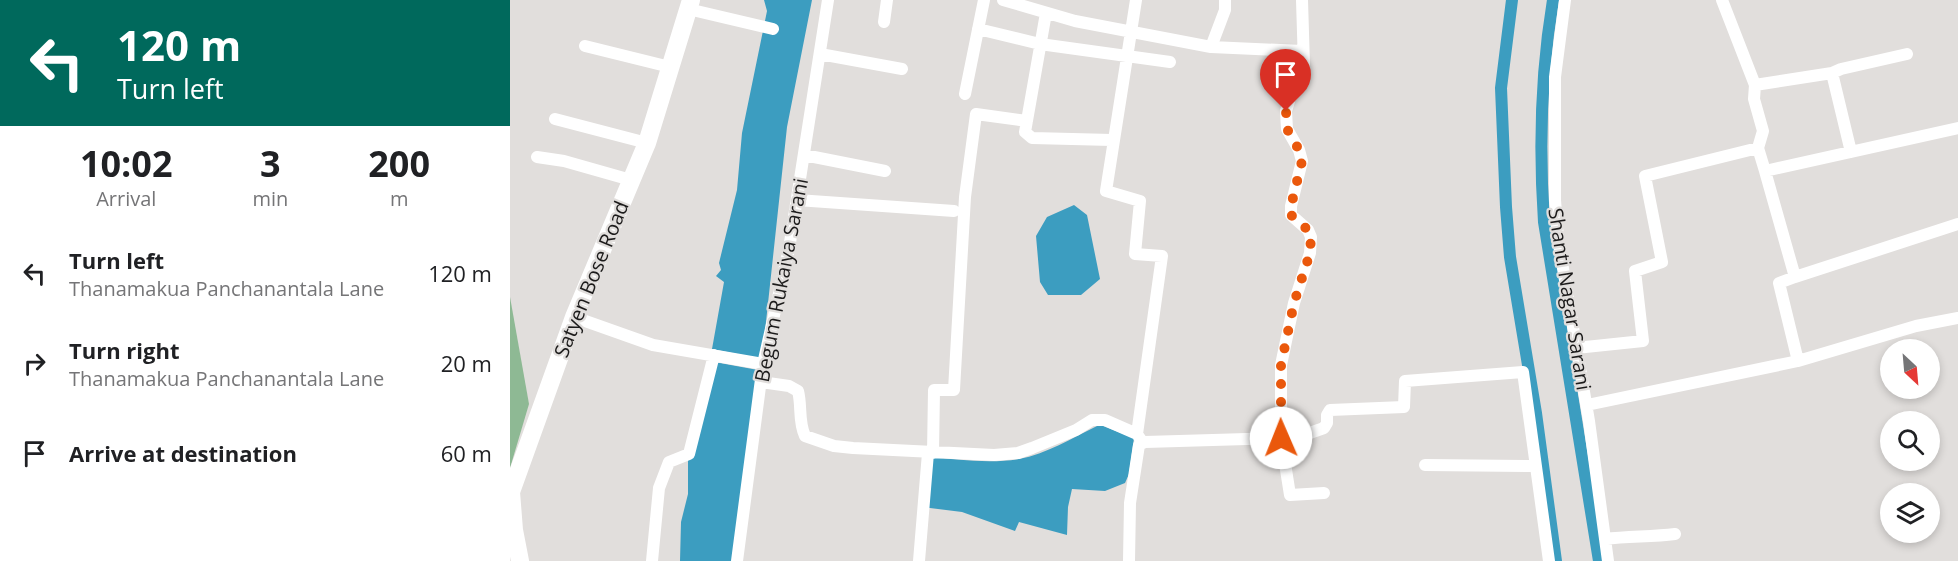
<!DOCTYPE html>
<style>
body{margin:0;font-family:"Open Sans",sans-serif;background:#f6f6f6;color:#202124;height:100vh;display:flex;flex-direction:column;font-size:22px;white-space:nowrap}
*{box-sizing:border-box;margin:0}
p{font-size:20px;color:#757577}
.icon{flex:none;width:33px;height:33px;fill:none;stroke:currentColor;stroke-width:2;stroke-linecap:round;stroke-linejoin:round}
.map{position:relative;flex:1;overflow:hidden}
.sheet{display:flex;flex-direction:column;background:#fff;width:510px}
.sheet>*{flex:none}
.top-card{background:#00695c;color:#fff;overflow:hidden}
.needle{width:39px;rotate:154deg}
.controls{position:absolute;left:1370px;top:339px;display:grid;gap:12px}
.controls a{display:grid;place-items:center;width:60px;height:60px;border-radius:50%;background:#fff;box-shadow:0 3px 9px #0003;font-size:30px}
.pin{position:absolute;display:grid;place-items:center;width:51px;height:51px;color:#fff;margin:-62px -26px;border-radius:50% 50% 50% 0;rotate:-45deg;box-shadow:0 0 6px #0007}
.pin .icon{rotate:45deg}
.me{position:absolute;width:66px;margin:-33px;rotate:359deg;stroke-linejoin:round;filter:drop-shadow(0 0 4px #0008)}
.turn{display:flex;align-items:center;gap:21px;height:126px;padding:0 18px;font-size:27px}
.turn .icon{width:78px;height:78px;stroke-width:2.5}
.turn b{display:block;font-size:42px;line-height:51px}
.eta{display:flex;justify-content:space-evenly;align-items:center;height:102px;text-align:center}
.eta b{font-size:36px;font-weight:700;line-height:42px}
ul{padding:0;list-style:none}
li{display:flex;align-items:center;gap:18px;height:90px;padding:0 18px}
li div{flex:1}
li b{display:block;font-size:22px}
li em{font-style:normal}
main{display:flex;flex:1;min-height:0}
.map>svg:first-child{display:block}
.green{fill:#8eb994}
.water{fill:#3c9dc0}
.lines{fill:none;stroke-linecap:round;stroke-linejoin:round}
.canal{stroke:#3c9dc0;stroke-width:12}
.minor{stroke:#fff;stroke-width:12}
.secondary{stroke:#fff;stroke-width:18}
.route{stroke:#ea580c;stroke-width:10;stroke-dasharray:0 18}
.labels{text-anchor:middle;dominant-baseline:central;stroke-width:4.5;stroke-linejoin:round;paint-order:stroke}
.street-label{font-size:20px;fill:#1c1b1b;stroke:#e1dedc}
</style>
<main>
<section class="sheet">
<div class="top-card">
<div class="turn"><svg class="icon" aria-label="left" viewBox="0 0 24 24"><path d="M17 20v-9H6M10 6l-5 5 5 5"/></svg><div><b>120 m</b>Turn left</div></div>
</div>
<div class="eta">
<div><b>10:02</b><p>Arrival</p></div>
<div><b>3</b><p>min</p></div>
<div><b>200</b><p>m</p></div>
</div>
<ul>
<li><svg class="icon" aria-label="left" viewBox="0 0 24 24"><path d="M17 20v-9H6M10 6l-5 5 5 5"/></svg><div><b>Turn left</b><p>Thanamakua Panchanantala Lane</p></div><em>120 m</em></li>
<li><svg class="icon" aria-label="right" viewBox="0 0 24 24"><path d="M7 20v-9h11M14 6l5 5-5 5"/></svg><div><b>Turn right</b><p>Thanamakua Panchanantala Lane</p></div><em>20 m</em></li>
<li><svg class="icon" aria-label="arrive" viewBox="0 0 24 24"><path d="M6 21V4h12l-3 4 3 4H6"/></svg><div><b>Arrive at destination</b></div><em>60 m</em></li>
</ul>
</section>
<div class="map">
<svg width="1448" height="561" viewBox="0 0 1448 561">
<rect width="100%" height="100%" fill="#e1dedc"/>
<path class="green" d="M0 297 19 404 0 468Z"/>
<path class="water" d="M254 0H302L277 127 252 359 202 349 214 282 206 276 211 270 209 263 227 190 232 133 257 11Z
M564 205 577 215 590 279 571 295H538L530 282 526 236 537 217Z
M199 361 248 370 223 561H170L171 522 178 494V455Z
M587 426H593L624 438 619 474 615 483 595 491 562 489 558 507 557 535 509 522 505 531 452 512 412 507 415 457C446 459 478 464 509 459 536 454 562 438 587 426Z"/>
<g class="lines">
<path class="canal" d="M1002 0 991 88 996 207 1000 257 1026 413 1046 561
M1043 0C1031 72 1029 149 1034 222L1089 561"/>
<path class="minor" d="M493 0 565 21 701 47 792 51
M626 0 596 191 630 201 625 254 652 256 627 434
M1055 0 1045 77V200L1048 239 1079 421 1098 561
M1212 0 1245 85 1244 99 1253 131 1248 148
M178 9 263 29
M536 13 515 132 522 138 602 140
M374 22 377 0
M468 29 530 44 660 62
M75 46 160 67
M701 47 715 10V0
M310 54 392 69
M1322 73 1341 152
M1245 85 1322 73 1331 69 1397 54
M455 94 474 0
M45 119 137 143
M294 155 375 171
M27 157 54 161 121 180
M287 200 444 211
M1285 277 1448 224
M64 317 143 345 253 364
M1066 348 1133 341 1125 271 1152 262 1135 176 1248 148 1255 171 1448 128
M1288 361 1406 326 1448 318
M251 382 279 386 288 391C292 406 288 421 295 436L324 446 343 448 484 455 508 453 522 448 566 430 582 420H595L627 434 631 440
M1077 405 1288 361 1269 283 1285 277 1255 171
M423 453 424 390H444L455 197 466 114 517 121
M915 465 1026 466
M814 493 780 495 771 438 794 435 814 428 817 423V415L820 410 894 407 895 381 1013 372 1039 561
M1095 539C1119 536 1141 537 1165 534
M142 561 149 488 159 462 179 454 204 355
M227 561 253 364 279 249 318 0
M409 561 418 453
M619 561 620 503 629 445 635 442 771 438V365L784 303 800 253 801 237 798 230 781 215V206L792 161 789 150 777 129 776 111 780 98 793 83 794 65 792 0"/>
<path class="secondary" d="M10 561 4 530 1 492 64 317 137 143 181 0"/>
</g>
<g class="lines">
<path class="route" d="M771 438V365L784 303 800 253 801 237 798 230 781 215V206L792 161 789 150 777 129 776 111"/>
</g>
<g class="labels">
<g class="street-label">
<text transform="translate(81 279) rotate(-68)">Satyen Bose Road</text>
<text transform="translate(271 280) rotate(-79)">Begum Rukaiya Sarani</text>
<text transform="translate(1060 299) rotate(81)">Shanti Nagar Sarani</text>
</g>
</g>
</svg>
<div class="controls">
<a><svg class="needle" viewBox="-14 -14 28 28"><path d="M0-13l5 13h-10z" fill="#e53935"/><path d="M0 13l5-13h-10z" fill="#757577"/></svg></a>
<a><svg class="icon" aria-label="search" viewBox="0 0 24 24"><circle cx="10" cy="10" r="6"/><path d="M15 15l6 6"/></svg></a>
<a><svg class="icon" aria-label="layers" viewBox="0 0 24 24"><path d="M12 4l9 5-9 5-9-5zM3 14l9 5 9-5"/></svg></a>
</div>
<div class="pin" style="left:776px;top:111px;background:#d93025"><svg class="icon" aria-label="arrive" viewBox="0 0 24 24"><path d="M6 21V4h12l-3 4 3 4H6"/></svg></div>
<svg class="me" style="left:771px;top:438px" viewBox="-20 -20 40 40"><circle r="19" fill="#fff"/><path d="M0-13L10 11 0 6-10 11z" fill="#ea580c"/></svg>
</div>
</main>
